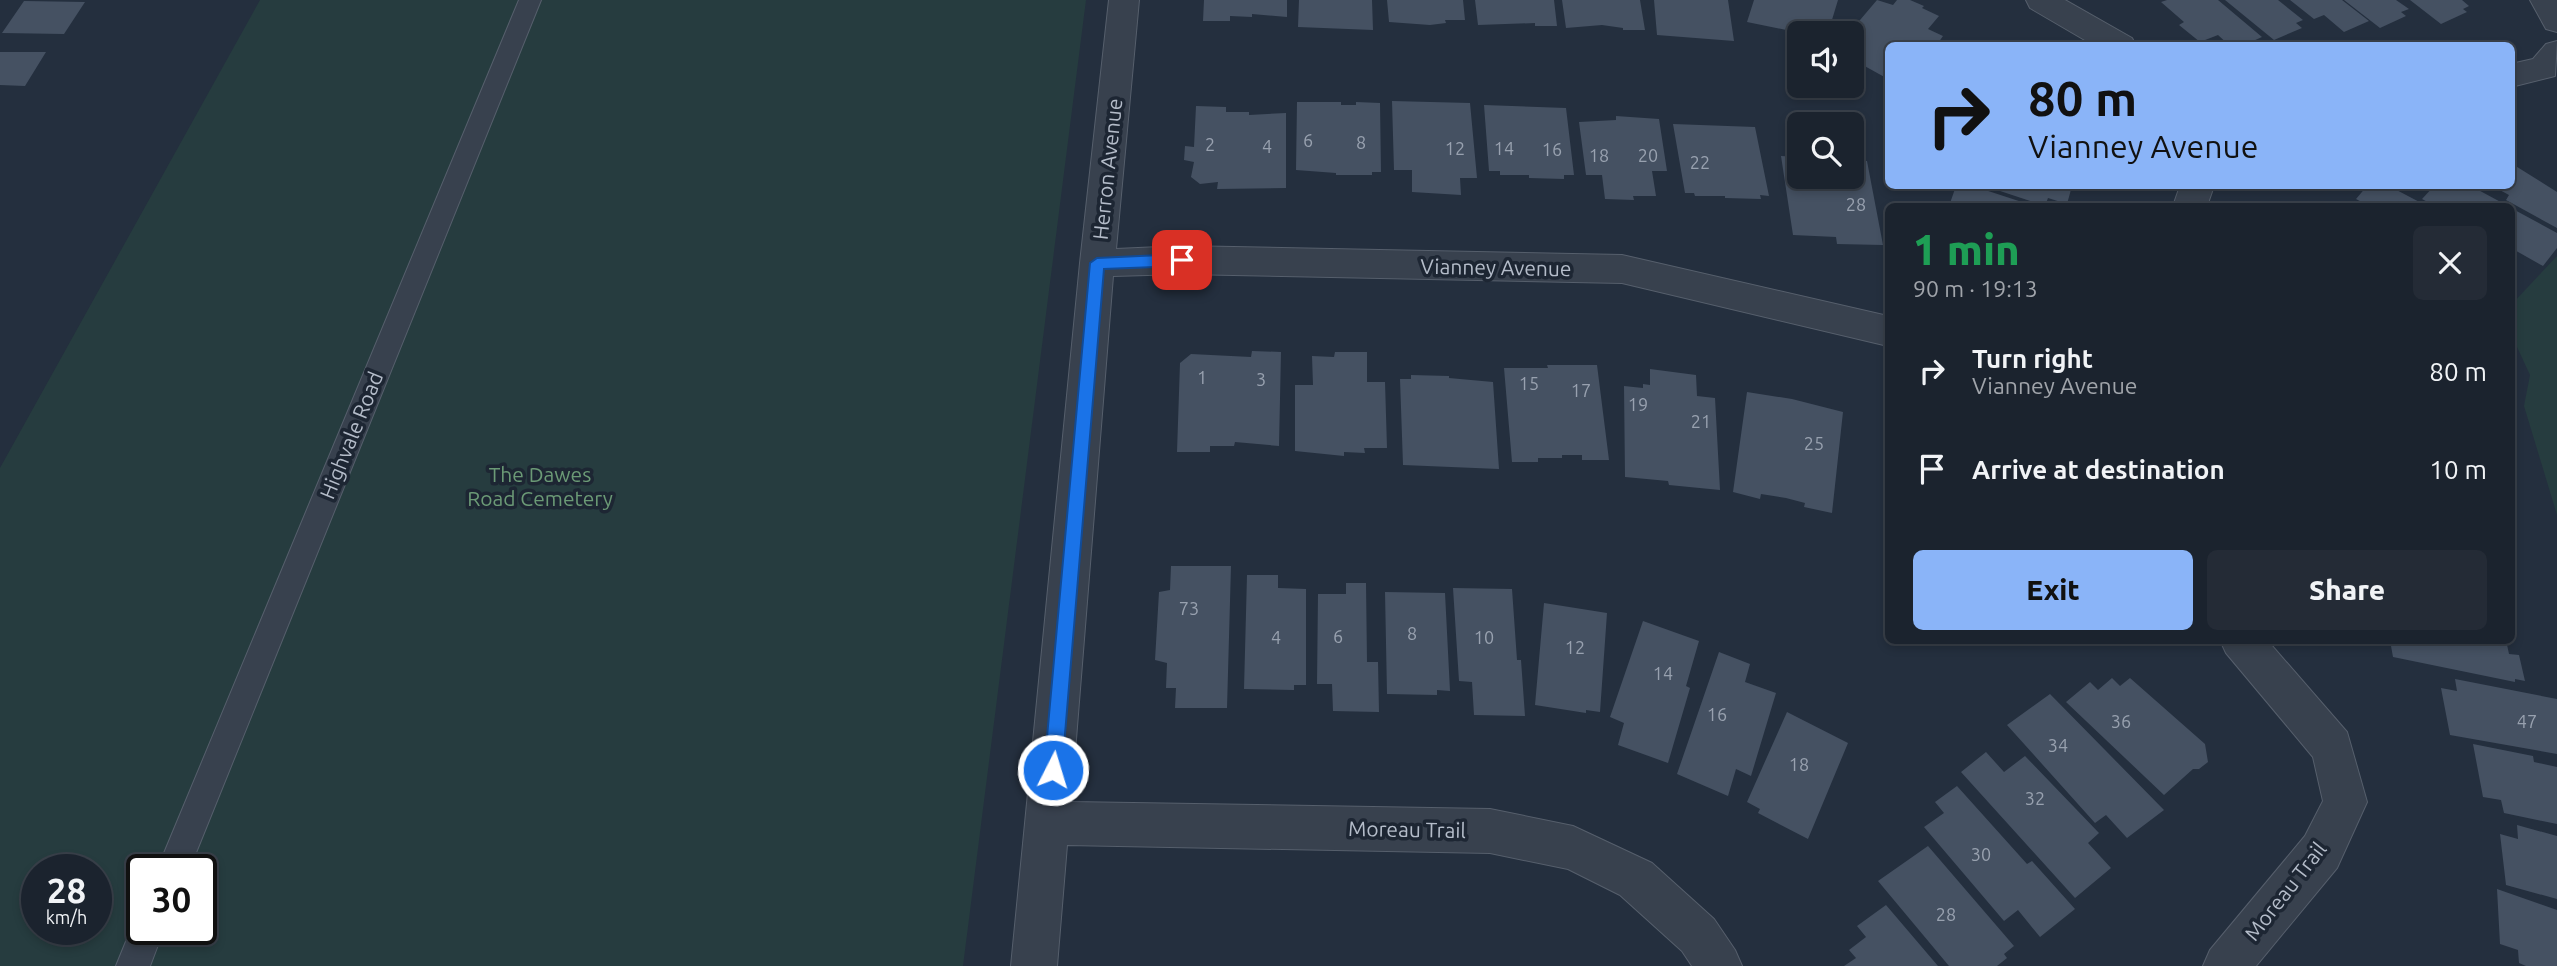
<!DOCTYPE html>
<meta charset="utf-8">
<style>
body{margin:0;font-family:Ubuntu,sans-serif;background:#242b36;color:#f1f3f6;height:100vh;display:flex;flex-direction:column;font-size:26px;white-space:nowrap}
*{box-sizing:border-box;margin:0}
p{font-size:23px;color:#a0a4aa}
.icon{flex:none;width:38px;height:38px;fill:none;stroke:currentColor;stroke-width:2;stroke-linecap:round;stroke-linejoin:round}
.map{position:relative;flex:1;overflow:hidden}
.side{position:absolute;left:1885px;top:203px;width:630px;height:441px;display:flex;flex-direction:column;background:#1b232e;border-radius:10px;box-shadow:0 4px 10px #0003,0 0 0 2px #39404a}
.side>*{flex:none}
.hud{position:absolute;left:1885px;top:42px;width:630px;height:147px;border-radius:10px;box-shadow:0 4px 10px #0003,0 0 0 2px #39404a;background:#8ab4f8;color:#111;overflow:hidden}
.buttons{position:absolute;left:1787px;top:21px;display:grid;gap:14px}
.buttons a{display:grid;place-items:center;width:77px;height:77px;border-radius:10px;background:#1b232e;box-shadow:0 4px 10px #0003,0 0 0 2px #39404a;font-size:35px}
.speed{position:absolute;left:21px;top:854px;display:flex;gap:14px;font-size:35px;font-weight:700;text-align:center}
.speed>*{display:grid;place-content:center;width:91px;height:91px;border-radius:50%;background:#1b232e;box-shadow:0 4px 10px #0003,0 0 0 2px #39404a;line-height:1}
.speed small{font-size:18px;font-weight:400}
.speed .limit{border:4px solid #111;border-radius:10px;background:#fff;color:#111}
.pin{position:absolute;display:grid;place-items:center;width:60px;height:60px;color:#fff;margin:-30px;border-radius:14px;box-shadow:0 4px 10px #0006}
.me{position:absolute;width:77px;margin:-38px;rotate:5deg;stroke-linejoin:round;filter:drop-shadow(0 0 5px #0008)}
.turn{display:flex;align-items:center;gap:24px;height:147px;padding:0 28px;font-size:32px}
.turn .icon{width:91px;height:91px;stroke-width:2.5}
.turn b{display:block;font-size:49px;line-height:60px}
.round{display:grid;place-items:center;flex:none;width:74px;height:74px;border-radius:10px;background:#242b36}
.head{display:flex;align-items:center;justify-content:space-between;height:119px;padding:0 28px}
h1{font-size:42px;font-weight:800;line-height:52px;color:#1e9e55}
.action{display:flex;gap:14px;margin-top:auto;padding:14px 28px}
.action a{flex:1;height:80px;border-radius:10px;background:#8ab4f8;color:#111;font-size:28px;font-weight:800;line-height:80px;text-align:center}
.action a+a{background:#242b36;color:#f1f3f6}
ul{padding:0;list-style:none}
li{display:flex;align-items:center;gap:21px;height:98px;padding:0 28px}
li div{flex:1}
li b{display:block;font-size:26px}
li em{font-style:normal}
.map>svg:first-child{display:block}
.green{fill:#263c3f;fill-rule:evenodd}
.building{fill:#455162}
.lines{fill:none;stroke-linecap:round;stroke-linejoin:round}
.lane-casing{stroke:#565f6c;stroke-width:2}
.street-casing{stroke:#565f6c;stroke-width:2}
.lane{fill:#38414e;fill-rule:evenodd}
.street{fill:#38414e;fill-rule:evenodd}
.route{fill:#1a73e8;stroke:#114b97;stroke-width:2}
.labels{text-anchor:middle;dominant-baseline:central;stroke-width:7;stroke-linejoin:round;paint-order:stroke}
.number-label{font-size:18px;fill:#98a1af}
.street-label{font-size:21px;fill:#b4bcc9;stroke:#1d2633}
.park-label{font-size:21px;fill:#6b9a76;stroke:#1d2633}
</style>
<div class="map">
<svg width="2557" height="966" viewBox="0 0 2557 966">
<rect width="100%" height="100%" fill="#242f3e"/>
<path class="green" d="M260 0H1086L963 966H0V468ZM37 870H96V929H37ZM142 870H201V929H142Z
M2557 256V515L2524 406 2530 375 2511 334V305Z"/>
<path class="building" d="M1204 0H1287V17L1252 14V17L1230 16V21H1203Z
M1299 0H1372L1373 30 1298 27Z
M1387 0H1463L1465 20H1445L1446 23 1430 25 1389 22Z
M1475 0H1554L1557 26H1535V23L1478 25Z
M1562 0H1640L1645 30H1623V28L1602 25 1566 28Z
M1654 0H1728L1734 41 1657 35Z
M1754 0H1838L1828 33H1801L1747 22Z
M1877 0 1893 5 1897 0H1910L1924 6 1922 8 1939 16 1928 29 1943 36 1936 46H1888V79L1852 59V33H1849Z
M2167 0H2218L2262 37 2242 46H2230L2218 35 2200 42 2179 25 2184 22 2161 2Z
M2225 0H2278L2303 20 2296 23 2302 28 2274 40Z
M2290 0H2342L2369 21 2344 32 2324 15 2314 19Z
M2344 0H2396L2409 9 2401 12 2406 16 2380 28Z
M2410 0H2462L2469 6 2463 9 2467 12 2441 24Z
M24 1 85 2 64 34 2 33Z
M0 52H46L25 86 0 85Z
M1392 101 1470 103 1477 178H1460L1461 195 1412 192V170H1394Z
M1297 102H1341V105H1356V102L1380 103 1381 172H1372V175H1336V173L1296 170Z
M1484 105 1566 108 1574 175H1564V179L1529 178V175H1500V171H1489Z
M1196 106 1226 107V112H1249V115L1286 113V188L1217 189 1218 182 1200 184 1191 177 1194 162 1184 160 1185 146 1194 147Z
M1616 116 1659 119 1667 171H1652L1656 196H1633L1634 200 1605 199 1602 175H1586L1579 122 1616 120Z
M1673 124 1755 127 1769 196 1760 195 1761 199 1725 198V196H1695L1694 193H1685Z
M1781 156 1799 157V177H1852V160L1867 161 1883 245 1837 244 1836 237 1793 235Z
M2514 165 2557 192V228L2506 200 2509 195 2496 188 2511 186V169Z
M1956 186H1973L2034 206H1949Z
M1995 186H2072L2067 204 2048 198 2045 206 1994 189Z
M2367 186H2389L2427 206H2369L2356 199Z
M2434 186H2471L2508 206H2435L2422 199Z
M2511 208 2557 233V248L2543 266 2511 248Z
M1252 351 1281 352 1279 446 1235 442 1234 446H1210V452H1177L1180 363 1191 354 1251 357Z
M1335 352H1367V382H1385L1387 448H1364L1365 453 1344 452V456L1295 451V385H1313L1312 356 1334 357Z
M1547 365H1597L1609 460H1582V455H1562V458H1538V462H1512L1504 368H1548Z
M1650 369 1696 375 1697 396 1715 398 1720 490 1669 485 1668 481 1625 477 1624 386 1643 388V384L1650 385Z
M1411 375 1449 376V378L1493 382 1499 469 1403 465 1400 379H1411Z
M1747 392 1792 399 1843 412 1832 513 1804 507 1805 503 1786 498 1761 494 1760 499 1733 492Z
M1171 566H1231L1227 708H1175L1176 688H1166L1167 663 1155 660 1159 592 1170 590Z
M1247 575H1278V588L1306 589V685H1294V690L1244 689Z
M1346 583H1366L1367 662H1378L1379 712 1333 711 1332 684H1317L1318 594H1346Z
M1453 588 1512 589 1517 660H1521L1525 716 1474 715 1472 682 1459 681Z
M1385 592 1445 593 1450 691 1437 690V695L1387 694Z
M1544 603 1607 613 1600 712 1586 710V713L1535 705Z
M1643 621 1699 641 1686 686 1690 688 1668 763 1618 745 1624 723 1610 717Z
M2373 640H2506L2509 654 2519 655 2525 681 2515 679V682L2393 657 2391 646Z
M1719 652 1750 664 1745 682 1776 693 1751 776 1736 769 1728 796 1677 774Z
M2112 678 2120 686 2130 678 2205 744 2208 762 2199 769H2193L2164 795 2066 702 2090 682 2098 690Z
M2455 679 2557 699V754L2450 735 2441 688 2457 691Z
M2050 694 2164 810 2127 838 2106 815 2095 823 2007 725Z
M1787 712 1848 743 1808 839 1758 813 1760 809 1747 802Z
M2473 744 2533 756 2534 762 2557 767V824L2504 813 2501 800 2483 797Z
M1986 752 2004 772 2025 756 2099 833 2088 843 2111 868 2075 898 1961 772Z
M1957 786 2027 864 2032 861 2075 909 2040 937 2018 910 2004 921 1924 827 1944 813 1935 802Z
M2517 825 2557 836V899L2506 885 2500 834 2518 839Z
M1928 846 2014 946 2004 954 2007 958 1997 966H1949L1878 881Z
M2497 889 2557 910V966H2526L2519 963 2518 950 2500 944Z
M1886 905 1938 966H1844L1856 958 1849 950 1866 937 1857 926Z"/>
<g class="lines">
<defs>
<path id="lane" d="M519 0H541L189 870H157Z
M142 915V929H164L150 966H116L136 917Z"/>
<path id="street" d="M1109 0H1139L1116 249 1182 246 1622 255 1888 316V346L1622 283 1182 274 1113 276 1071 802 1490 809 1573 826 1652 863 1714 919 1735 950 1742 966H1692L1682 951 1620 895 1568 869 1490 853 1067 845 1057 966H1011L1080 263Z
M2026 0H2065L2132 38 2136 46H2095L2030 8Z
M2530 0H2557V32L2546 29Z
M2557 41 2555 76 2511 87V64L2533 59 2546 44Z
M2180 186H2214L2207 206H2173Z
M2220 640H2267L2347 732 2367 802 2337 868 2256 966H2203L2210 950 2305 836 2323 801 2313 757 2226 653Z"/>
</defs>
<use href="#lane" class="lane-casing"/>
<use href="#street" class="street-casing"/>
<use href="#lane" class="lane"/>
<use href="#street" class="street"/>
</g>
<path class="route" d="M1182 254 1189 260 1182 266 1104 269 1062 770 1060 776 1053 778 1047 776 1044 770 1090 263 1097 258Z"/>
<g class="labels">
<g class="number-label">
<text x="1308" y="140">6</text>
<text x="1361" y="142">8</text>
<text x="1210" y="144">2</text>
<text x="1267" y="146">4</text>
<text x="1455" y="148">12</text>
<text x="1504" y="148">14</text>
<text x="1552" y="149">16</text>
<text x="1599" y="155">18</text>
<text x="1648" y="155">20</text>
<text x="1700" y="162">22</text>
<text x="1856" y="204">28</text>
<text x="1202" y="377">1</text>
<text x="1261" y="379">3</text>
<text x="1529" y="383">15</text>
<text x="1581" y="390">17</text>
<text x="1638" y="404">19</text>
<text x="1701" y="421">21</text>
<text x="1814" y="443">25</text>
<text x="1189" y="608">73</text>
<text x="1412" y="633">8</text>
<text x="1338" y="636">6</text>
<text x="1276" y="637">4</text>
<text x="1484" y="637">10</text>
<text x="1575" y="647">12</text>
<text x="1663" y="673">14</text>
<text x="1717" y="714">16</text>
<text x="2121" y="721">36</text>
<text x="2527" y="721">47</text>
<text x="2058" y="745">34</text>
<text x="1799" y="764">18</text>
<text x="2035" y="798">32</text>
<text x="1981" y="854">30</text>
<text x="1946" y="914">28</text>
</g>
<g class="street-label">
<text transform="translate(1107 169) rotate(-84)">Herron Avenue</text>
<text transform="translate(1496 267) rotate(1)">Vianney Avenue</text>
<text transform="translate(351 435) rotate(-68)">Highvale Road</text>
<text transform="translate(1407 829) rotate(1)">Moreau Trail</text>
<text transform="translate(2285 891) rotate(-52)">Moreau Trail</text>
</g>
<g class="park-label">
<text x="540" y="474">The Dawes<tspan x="540" dy="24">Road Cemetery</tspan></text>
</g>
</g>
</svg>
<div class="buttons">
<a><svg class="icon" aria-label="sound" viewBox="0 0 24 24"><path d="M4 9h4l5-4v14l-5-4H4zM17 9q2 3 0 6"/></svg></a>
<a><svg class="icon" aria-label="search" viewBox="0 0 24 24"><circle cx="10" cy="10" r="6"/><path d="M15 15l6 6"/></svg></a>
</div>
<div class="speed"><div>28<small>km/h</small></div><div class="limit">30</div></div>
<div class="pin" style="left:1182px;top:260px;background:#d93025"><svg class="icon" aria-label="arrive" viewBox="0 0 24 24"><path d="M6 21V4h12l-3 4 3 4H6"/></svg></div>
<svg class="me" style="left:1053px;top:770px" viewBox="-20 -20 40 40"><circle r="17" fill="#1a73e8" stroke="#fff" stroke-width="3"/><path d="M0-11L8 9 0 5-8 9z" fill="#fff"/></svg>
<div class="hud">
<div class="turn"><svg class="icon" aria-label="right" viewBox="0 0 24 24"><path d="M7 20v-9h11M14 6l5 5-5 5"/></svg><div><b>80 m</b>Vianney Avenue</div></div>
</div>
<section class="side">
<div class="head"><div><h1>1 min</h1><p>90 m · 19:13</p></div><a class="round"><svg class="icon" aria-label="close" viewBox="0 0 24 24"><path d="M6 6l12 12M18 6L6 18"/></svg></a></div>
<ul>
<li><svg class="icon" aria-label="right" viewBox="0 0 24 24"><path d="M7 20v-9h11M14 6l5 5-5 5"/></svg><div><b>Turn right</b><p>Vianney Avenue</p></div><em>80 m</em></li>
<li><svg class="icon" aria-label="arrive" viewBox="0 0 24 24"><path d="M6 21V4h12l-3 4 3 4H6"/></svg><div><b>Arrive at destination</b></div><em>10 m</em></li>
</ul>
<div class="action"><a>Exit</a><a>Share</a></div>
</section>
</div>
